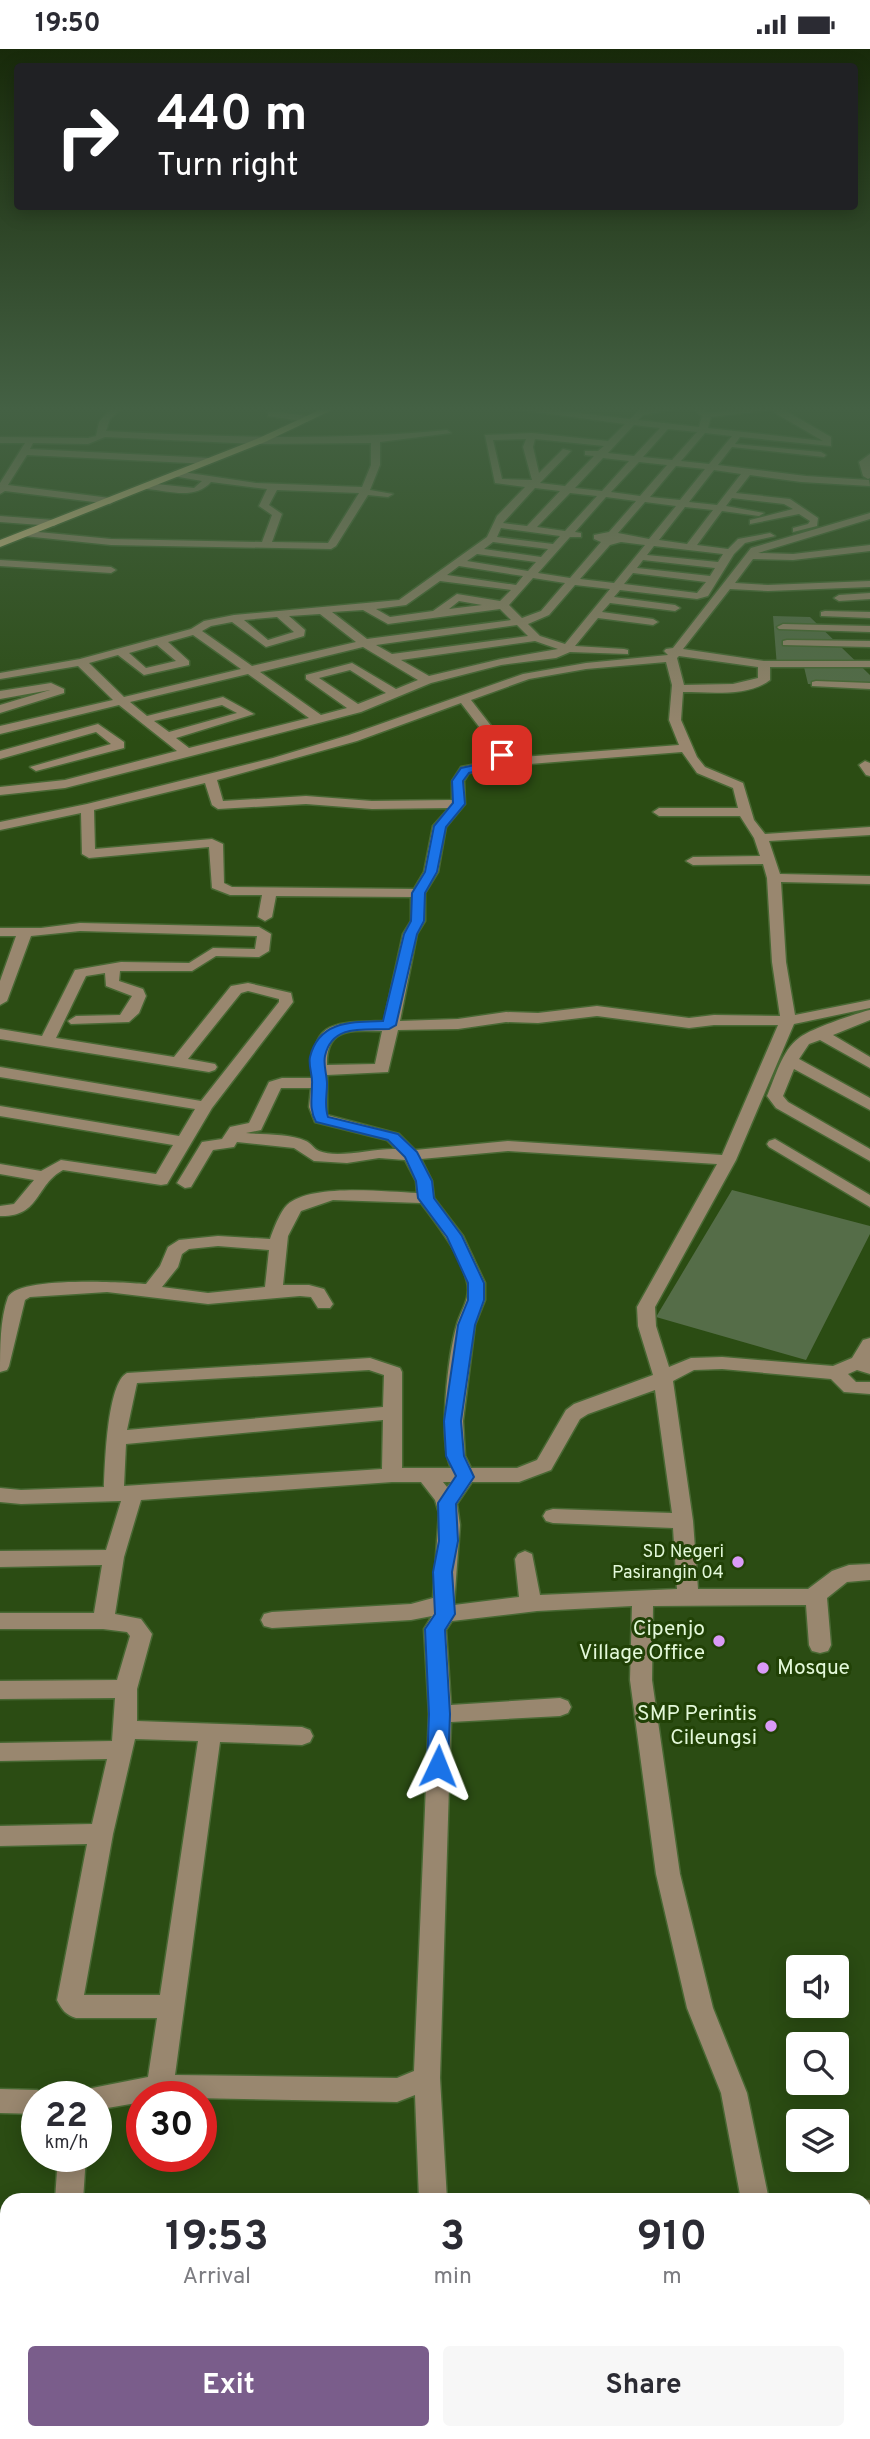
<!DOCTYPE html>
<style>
body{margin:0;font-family:Overpass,sans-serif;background:#f7f7f7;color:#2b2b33;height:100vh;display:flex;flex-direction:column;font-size:26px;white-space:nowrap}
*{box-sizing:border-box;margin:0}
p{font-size:23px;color:#7c7c81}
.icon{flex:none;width:38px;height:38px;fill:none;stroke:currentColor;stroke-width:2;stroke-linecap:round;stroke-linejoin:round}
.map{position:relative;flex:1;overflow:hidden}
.side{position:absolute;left:0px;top:2144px;width:872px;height:247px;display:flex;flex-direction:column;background:#fff;border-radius:21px 21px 0 0;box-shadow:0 4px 18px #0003}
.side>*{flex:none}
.banner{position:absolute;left:14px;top:14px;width:844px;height:147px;border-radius:7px;box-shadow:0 4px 18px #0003;background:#202124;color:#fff;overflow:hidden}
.fabs{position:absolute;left:786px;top:1906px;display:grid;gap:14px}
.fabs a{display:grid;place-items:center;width:63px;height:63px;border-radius:7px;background:#fff;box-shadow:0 4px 18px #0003;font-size:35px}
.speed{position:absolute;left:21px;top:2032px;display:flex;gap:14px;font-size:35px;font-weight:700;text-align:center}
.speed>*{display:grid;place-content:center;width:91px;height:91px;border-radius:50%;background:#fff;box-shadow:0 4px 18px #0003;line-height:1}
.speed small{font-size:18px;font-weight:400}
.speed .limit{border:10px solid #d22;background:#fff;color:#111}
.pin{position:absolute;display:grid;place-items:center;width:60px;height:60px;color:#fff;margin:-30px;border-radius:14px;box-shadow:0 4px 10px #0006}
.me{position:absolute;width:77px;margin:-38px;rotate:2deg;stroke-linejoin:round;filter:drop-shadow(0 0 5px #0008)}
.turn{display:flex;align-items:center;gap:24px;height:147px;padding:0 28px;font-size:32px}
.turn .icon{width:91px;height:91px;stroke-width:2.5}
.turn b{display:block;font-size:49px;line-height:60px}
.eta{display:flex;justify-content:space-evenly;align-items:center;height:119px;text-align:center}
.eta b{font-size:42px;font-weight:700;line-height:49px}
.button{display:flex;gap:14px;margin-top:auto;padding:14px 28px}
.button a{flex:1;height:80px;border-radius:7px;background:#7a5d8b;color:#fff;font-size:28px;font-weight:700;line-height:80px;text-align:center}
.button a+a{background:#f7f7f7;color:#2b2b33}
.status{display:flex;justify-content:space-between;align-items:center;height:49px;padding:0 35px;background:#fff;direction:ltr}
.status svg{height:19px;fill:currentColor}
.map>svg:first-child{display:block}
.green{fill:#556d48}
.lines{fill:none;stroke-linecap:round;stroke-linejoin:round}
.minor-casing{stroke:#486833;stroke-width:3}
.major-casing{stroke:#486833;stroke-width:3}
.minor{fill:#99876f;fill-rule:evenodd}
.major{fill:#f0ca97;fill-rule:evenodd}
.route{fill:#1a73e8;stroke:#114b97;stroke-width:2}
.poi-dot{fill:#da9af7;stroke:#214106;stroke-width:2.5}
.labels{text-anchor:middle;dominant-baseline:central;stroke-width:6;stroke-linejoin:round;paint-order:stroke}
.poi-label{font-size:18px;fill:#e3f8d9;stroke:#214106;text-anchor:end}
.near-poi-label{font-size:21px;fill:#e3f8d9;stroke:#214106;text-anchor:end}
</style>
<div class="status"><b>19:50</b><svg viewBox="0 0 49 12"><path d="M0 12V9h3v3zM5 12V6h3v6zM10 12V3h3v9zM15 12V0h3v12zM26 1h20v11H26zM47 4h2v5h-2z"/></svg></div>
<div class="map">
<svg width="870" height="2390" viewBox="0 0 870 2390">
<rect width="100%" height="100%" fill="#2b4c13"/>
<path class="green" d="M773 567 810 568 870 626V638L808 635 804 618H777Z
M732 1141 870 1177V1185L806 1311 656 1268Z"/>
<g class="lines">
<defs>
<path id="minor" d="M112 358H123L110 370 106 382C221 388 333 392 447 381L451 384 380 393V416L370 441 393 445 388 448 368 446 336 497 331 500 111 496 24 487V483L28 482 111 490 262 493 272 466 259 457 267 440 211 433C195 451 170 442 147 440L142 437 147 434 194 439 202 432 173 427V423L176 422 256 434 362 438 371 416V394L258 395 105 388 88 395 33 394 30 400 209 409 214 412 209 415 27 406 8 436 110 449 115 452 110 455 5 442 0 445V434L25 394H0V388L88 389 96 387 99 373ZM277 441 359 444 328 494 272 493 282 465 269 456Z
M499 358H530L630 370 640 361 687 358 643 366 638 371 699 378 702 367 690 358H701L709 363 779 358 831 388V397L740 388 735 395 821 403 826 406 824 408 732 398 718 416 806 427 869 431 870 437 801 433 750 426 736 444 790 450 818 469 817 477 793 483V479L808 475 810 472 799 465 750 475V471L793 460 784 455 732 449 726 457 764 464 759 467 722 462 697 496 728 500 738 490 770 484 775 487 745 494 734 505 708 547 697 550 620 541 614 548 675 556 680 559 675 562 610 554 602 563 653 570 658 573 653 576 598 569 575 597 624 600 628 601V605L570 603 556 609 501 616 431 634 361 663 191 707 65 739 0 746V738L65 731 177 702 119 656 0 685V677L113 651 78 617 0 630V624L80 610 191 580 204 572 234 566 399 551 487 488 497 467 525 438 495 434 485 386 532 384 608 392 625 375ZM770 361 823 392 708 379 711 368ZM634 376 660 379 634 407 608 404ZM668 380 697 383 672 411 643 408ZM705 384 732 387 709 415 681 412ZM526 390 523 398 532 431 502 430 493 391ZM535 390 604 397 598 402H585V406L594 407 565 437 540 434 571 402 563 400 539 424 533 398ZM603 409 629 412 602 442 575 439ZM639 413 667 416 640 447 611 443ZM676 417 705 420 680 451 650 448ZM714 421 741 425 717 456 689 453ZM535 439 560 442 527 477 503 474ZM570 444 597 447 565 482 537 478ZM606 448 636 452 609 483 594 486V490L601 493 570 529 538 524 570 488H581V484L575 483ZM645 453 676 457 649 490 618 484ZM685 458 713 461 687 495 659 491ZM501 479 560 487 553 495 497 488ZM493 493 548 500 541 508 484 500ZM621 493 645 496 614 534 580 530 610 496ZM654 497 723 505 718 513 647 506ZM477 505 536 513 528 522 467 512ZM643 511 715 519 710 527 637 519ZM459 517 523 527 516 536 447 526ZM633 524 706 533 697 544 624 535ZM533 529 565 534 541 562 522 569 509 556ZM440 532 511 541 500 552 457 545 433 562 390 568 376 560 406 556ZM575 536 610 540 565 595 540 587 528 575 549 566ZM459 552 482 556 449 560ZM500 560 511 571 367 590 332 563 363 561 388 575ZM320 565 356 593 252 617 202 582 211 577 232 573 266 598 304 587 305 581 289 567ZM277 568 294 583 268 591 244 571ZM517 576 528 587 392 605 376 596ZM193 586 241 620 124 648 89 614 118 606 144 626 189 616V612L168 593ZM535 592 558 600 501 610 429 627 401 611ZM157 596 176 612 146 619 129 604ZM363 598 418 631 396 640 352 614 306 626V630L347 659 321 666 260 623ZM350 621 386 644 358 655 319 629ZM248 625 309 669 189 699 176 689 254 665 223 648 147 667 130 653ZM222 656 237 664 169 683 154 672Z
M817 358H840L836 361Z
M271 362 307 367 311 370 307 373 268 367V363Z
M870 405V429L868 430 863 427 859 413Z
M870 464V470L758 504 793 505 870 496V502L793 511 753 510 735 534 768 536 870 532V538L768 542 730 540 683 600 764 612H870V618H770V631C748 648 710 643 683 643L681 671 697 708 705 718 743 734 754 771 765 785 870 778V786L769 792 780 825 870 827V835L781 833 786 913 795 966 870 951V959L794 975 736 1111 655 1258 656 1277 669 1318 691 1309 722 1308 833 1317 852 1309 863 1291 870 1289V1325L857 1321 848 1325 856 1333H870V1345L844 1343 831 1330 722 1320 694 1321 673 1332 693 1472 698 1540H808L832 1522 849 1516 870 1515V1531L847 1533 827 1549 831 1596 828 1602 820 1604 812 1602 809 1596 806 1556 653 1557 652 1631 680 1825 713 1959 747 2044 769 2151H741L721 2044 687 1959 656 1825 630 1631 632 1557 537 1562 452 1572 446 1581 451 1656 560 1649 568 1652 571 1658 568 1664 560 1667 451 1673 440 2029 447 2151H419L415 2046 397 2053 142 2048V2053L96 2061V2048H83L87 2040 148 2028 157 1969H76C66 1966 62 1961 57 1951L87 1795 0 1797V1777L92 1775 107 1710 0 1712V1694L112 1692 115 1649 0 1650V1632L117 1631 130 1587 127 1583 103 1580H0V1564H94L102 1516 0 1518V1502L106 1501 121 1452 21 1455 0 1453V1439L21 1441 104 1438C105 1415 107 1334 127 1324L370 1309 400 1319 402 1323V1419H451C438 1391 448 1305 457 1275 461 1261 471 1249 467 1233 460 1204 438 1177 421 1154L333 1151 301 1162 288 1187 283 1236H309L324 1240 333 1255 330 1259H318L311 1248 300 1247 208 1255 107 1243 30 1248 25 1251 9 1317 7 1321 0 1323C0 1299 0 1270 8 1248 18 1227 124 1233 146 1235L160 1217 168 1198 179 1191 218 1187 270 1190C273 1181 280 1163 287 1156 311 1134 386 1143 417 1144L416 1132 405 1111 379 1109 347 1114 314 1112 294 1099 237 1093 234 1098 213 1101 191 1138 185 1139 177 1134 202 1093 222 1090 230 1078 249 1074 269 1033 282 1029H312C312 971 331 974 384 972L403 885 411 872V848L276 847 272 868 265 872 258 868 262 846H230L212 839 209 798 89 809 82 805 81 764 0 781V773L87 755 273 709 349 686 523 625 586 614 668 606 664 602 666 600 673 599 751 499ZM679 607 758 618V629L733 635 684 636 677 609ZM666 613 672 636 669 671 679 696 509 709 502 691 471 651 529 630 586 620ZM461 654 490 692 497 711 461 718 452 732V751L372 752 306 747 223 752 217 731 357 692ZM682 703 697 724 733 739 738 759H659L653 763 659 767H740L754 789 760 807 693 808 686 812 693 816 763 815 767 829 772 913 780 967 714 966 689 969 597 957 538 964 506 963 458 970 400 972 417 885 425 872V844L438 823 446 778 465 755 464 732 469 724 504 717ZM205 734 212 756 218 760 306 755 372 760 449 759 433 777 424 823 414 840 232 838 224 834 223 795 212 790 95 800 94 761ZM597 967 689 979 714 976H778L722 1106 508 1092 415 1101 399 1085 327 1066V1026L388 1023 398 981 458 980 506 973 538 974ZM382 982 375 1015 327 1016C326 977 353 982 382 982ZM281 1039H311L309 1058 315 1073 387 1091 396 1100C374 1099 338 1110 319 1102 314 1100 311 1094 306 1092 289 1084 264 1086 246 1084L261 1081ZM508 1102 717 1115 637 1258 638 1277 653 1326 574 1355 566 1361 537 1411 517 1419H471L465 1407 463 1372 475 1276 485 1251V1234L463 1187 434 1149 432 1132 421 1110ZM218 1197 269 1201 265 1238 208 1244 162 1238 178 1218 182 1205 189 1200ZM369 1321 384 1326 383 1358 127 1381 137 1334ZM655 1341 672 1464 553 1460 546 1462 543 1467 546 1472 553 1474 673 1479 677 1540 540 1546 532 1505 525 1502 518 1505 515 1510 519 1548 454 1556 460 1476 457 1455 472 1433H519L551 1421 580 1370 588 1365ZM383 1371 382 1420 124 1437 126 1395ZM392 1433H421L435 1451 439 1464 433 1549 411 1555 272 1563 264 1565 261 1571 264 1577 272 1579 411 1571 432 1567 424 1580 429 1665 414 2022 397 2029 175 2026 220 1693 302 1696 310 1693 313 1687 310 1681 302 1678 137 1672V1640L152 1585 141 1570 115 1565 124 1508 141 1451ZM443 1433H451L447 1438ZM135 1690 198 1692 160 1946H84L113 1785Z
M0 467 54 471 59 474 54 477 0 473Z
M0 511 111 518 116 521 111 524 0 517Z
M870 544V550L839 552 834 549 839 546Z
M825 562 870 563V569L821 567V563Z
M783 575 870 577V583L779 580 777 578Z
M787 591 870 592V598L783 596V592Z
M816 632 870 634V640L812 637V633Z
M51 634 64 640V644L0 664V656L50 641 0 650V642Z
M98 675 124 693V699L36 722 30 718 111 695 96 683 0 710V702Z
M865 712 870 714V727L866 726 859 716Z
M80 874 259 878 271 885 269 902 259 908 216 907 192 922H120L119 932 143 940 146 947 139 964 129 973 71 975 68 972 76 967 120 966 132 947 106 937 105 924 86 927 56 989 174 1008 231 937 248 934 291 944 293 953 212 1059 167 1135 161 1136 63 1121C35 1136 41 1168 0 1167V1157L14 1155 34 1131 0 1125V1115L41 1122 61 1111 156 1125 173 1096 0 1067V1057L179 1087 195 1060 0 1028V1018L201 1052 279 953V950L248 942 241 944 188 1010 215 1015 217 1018 215 1021 209 1023 0 990V980L42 987 75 921 121 913 189 914 213 899 255 900 257 887 80 882 31 887 7 952 0 956V932L16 887H0V879H41Z
M870 961V971L833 986 870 1008V1019L820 991 809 995 799 1010 870 1049V1061L794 1020 783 1047 788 1053 870 1100V1112L776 1059 767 1047C775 1029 782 1001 799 989 810 980 854 965 870 961Z
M775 1090 870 1146V1158L769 1098 767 1095 769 1092Z
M0 2040 37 2041 48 2048H37V2065L0 2064Z
M58 2107H86L83 2151H55Z
M864 2151H870V2177H864Z
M864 2356H870V2386L858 2384H864Z
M11 2384H41L40 2390H10Z
M366 2384H435L436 2390H363Z
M614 2384H644V2390H614Z"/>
<path id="major" d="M326 358H338L265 393 0 498V491L259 389Z"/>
</defs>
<use href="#minor" class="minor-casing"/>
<use href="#major" class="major-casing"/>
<use href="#minor" class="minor"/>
<use href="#major" class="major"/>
</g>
<linearGradient id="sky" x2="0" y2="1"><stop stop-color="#182a0a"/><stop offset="0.52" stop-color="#446144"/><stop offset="1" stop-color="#446144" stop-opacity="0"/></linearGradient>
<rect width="870" height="693" fill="url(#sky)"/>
<path class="route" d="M498 704H506L510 713 508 715 469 724 463 732 465 755 446 778 437 823 425 844 424 872 417 885 396 976 389 980C363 981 332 975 325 1007 323 1016 327 1026 327 1035 327 1047 324 1056 328 1068L398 1085 417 1103 432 1132 434 1149 462 1187 484 1234V1251L475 1276 461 1372 464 1407 474 1428 456 1455 458 1492 452 1523 455 1565 445 1581 450 1665 448 1717 445 1723 438 1726 430 1723 427 1717 429 1665 425 1580 435 1565 433 1523 439 1492 438 1454 456 1427 446 1407 444 1372 458 1276 468 1251V1234L447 1188 418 1149 416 1132 405 1108 388 1091 316 1073C309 1060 312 1050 312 1035 313 1027 308 1016 310 1008 319 971 353 973 383 972L404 885 411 872 412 844 425 823 434 777 453 754 452 732 461 719 498 711Z"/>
<g class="poi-dot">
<circle cx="738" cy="1513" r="7"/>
<circle cx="719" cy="1592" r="7"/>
<circle cx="763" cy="1619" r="7"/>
<circle cx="771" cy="1677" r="7"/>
</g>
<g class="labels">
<g class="poi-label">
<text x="724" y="1503">SD Negeri<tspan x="724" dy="21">Pasirangin 04</tspan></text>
</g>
<g class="near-poi-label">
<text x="705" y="1580">Cipenjo<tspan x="705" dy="24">Village Office</tspan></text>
<text x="777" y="1619" text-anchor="start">Mosque</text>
<text x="757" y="1665">SMP Perintis<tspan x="757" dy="24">Cileungsi</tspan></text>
</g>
</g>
</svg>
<div class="fabs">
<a><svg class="icon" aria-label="sound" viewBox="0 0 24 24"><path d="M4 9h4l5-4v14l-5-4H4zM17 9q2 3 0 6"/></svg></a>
<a><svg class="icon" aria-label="search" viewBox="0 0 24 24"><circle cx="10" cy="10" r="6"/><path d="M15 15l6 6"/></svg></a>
<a><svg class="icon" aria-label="layers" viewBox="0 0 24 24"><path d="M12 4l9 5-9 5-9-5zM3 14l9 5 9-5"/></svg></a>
</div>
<div class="speed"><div>22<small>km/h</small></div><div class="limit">30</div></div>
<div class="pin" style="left:502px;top:706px;background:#d93025"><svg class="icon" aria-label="arrive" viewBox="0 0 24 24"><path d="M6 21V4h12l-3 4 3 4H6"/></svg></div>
<svg class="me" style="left:438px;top:1717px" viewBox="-20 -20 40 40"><path d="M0-17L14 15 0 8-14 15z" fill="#1a73e8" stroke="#fff" stroke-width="4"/></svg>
<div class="banner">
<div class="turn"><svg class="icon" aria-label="right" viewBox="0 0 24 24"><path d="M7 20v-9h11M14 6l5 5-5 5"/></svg><div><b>440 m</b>Turn right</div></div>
</div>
<section class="side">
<div class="eta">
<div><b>19:53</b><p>Arrival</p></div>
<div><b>3</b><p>min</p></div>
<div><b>910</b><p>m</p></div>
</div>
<div class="button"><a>Exit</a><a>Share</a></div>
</section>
</div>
